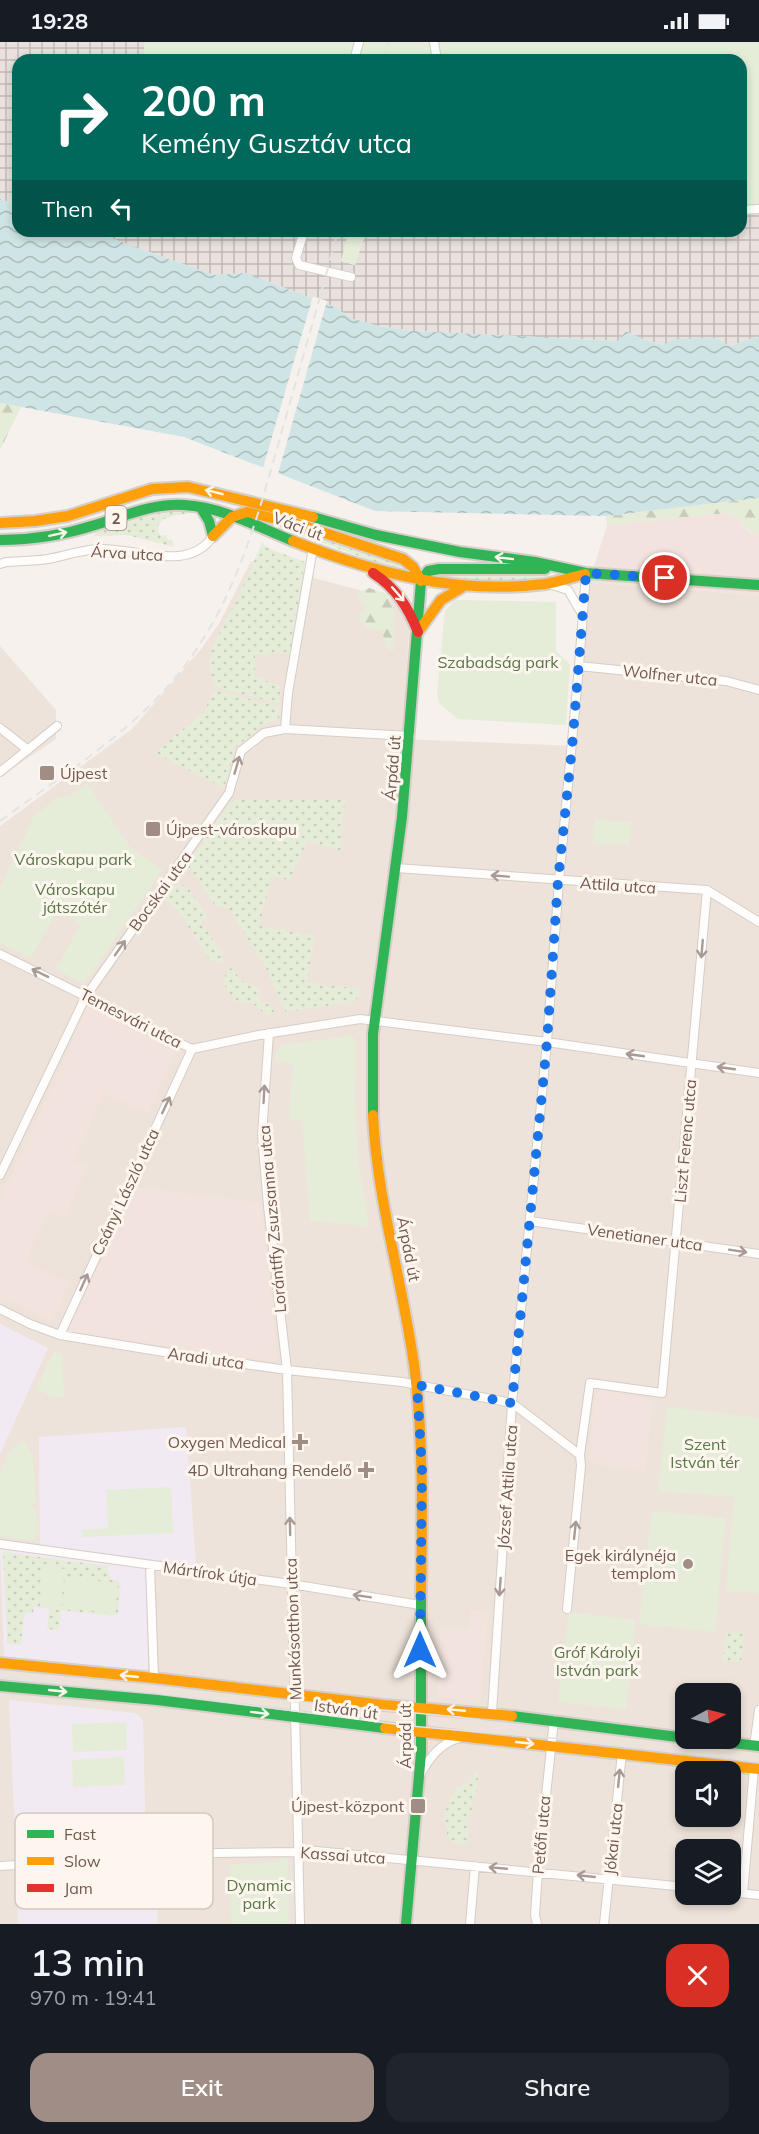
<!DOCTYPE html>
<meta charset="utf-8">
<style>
body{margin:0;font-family:Mulish,sans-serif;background:#20242c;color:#f1f3f6;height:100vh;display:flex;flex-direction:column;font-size:22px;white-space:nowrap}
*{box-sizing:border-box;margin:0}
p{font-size:20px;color:#9ea1a6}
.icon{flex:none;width:33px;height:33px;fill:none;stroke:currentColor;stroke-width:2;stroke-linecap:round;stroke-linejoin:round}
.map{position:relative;height:1882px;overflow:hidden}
.panel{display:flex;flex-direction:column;background:#171b24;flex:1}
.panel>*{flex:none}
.hud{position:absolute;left:12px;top:12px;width:735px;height:183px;border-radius:18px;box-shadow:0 3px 9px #0003;background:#00695c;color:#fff;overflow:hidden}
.needle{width:39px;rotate:83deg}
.buttons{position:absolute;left:675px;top:1641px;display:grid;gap:12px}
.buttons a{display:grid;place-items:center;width:66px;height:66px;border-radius:12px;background:#171b24;box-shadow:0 3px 9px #0003;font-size:30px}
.pin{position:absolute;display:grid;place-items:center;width:51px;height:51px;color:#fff;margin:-26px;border:3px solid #fff;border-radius:50%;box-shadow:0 2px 6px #0007}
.me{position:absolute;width:66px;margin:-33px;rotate:0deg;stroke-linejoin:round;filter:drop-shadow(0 0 4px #0008)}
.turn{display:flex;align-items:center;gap:21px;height:126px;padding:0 30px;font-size:27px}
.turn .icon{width:78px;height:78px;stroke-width:2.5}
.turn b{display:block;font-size:42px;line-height:51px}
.then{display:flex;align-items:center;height:57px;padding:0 30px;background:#0003;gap:12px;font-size:22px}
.round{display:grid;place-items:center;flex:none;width:63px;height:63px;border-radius:18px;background:#20242c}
.overview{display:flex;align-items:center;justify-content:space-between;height:102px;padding:0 30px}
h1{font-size:36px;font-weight:600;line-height:45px}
.action{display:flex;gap:12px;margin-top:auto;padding:12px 30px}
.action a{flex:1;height:69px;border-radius:18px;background:#a08e86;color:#fff;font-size:24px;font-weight:600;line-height:69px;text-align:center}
.action a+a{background:#20242c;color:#f1f3f6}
.status{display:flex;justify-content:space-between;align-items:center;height:42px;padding:0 30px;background:#171b24;direction:ltr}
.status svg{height:16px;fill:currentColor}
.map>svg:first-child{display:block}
.residential{fill:#eee3da;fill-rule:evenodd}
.commercial{fill:#f3e3de}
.industrial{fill:url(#industrial-grid)}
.education{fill:#f2eaf2}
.grass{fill:url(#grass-dots)}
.forest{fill:url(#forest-firs)}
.park{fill:#e5ecd8}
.water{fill:url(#water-waves)}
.pier{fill:#f6f1ec}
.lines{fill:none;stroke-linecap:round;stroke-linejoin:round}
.street-casing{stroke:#d4cdc7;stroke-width:10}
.fast-casing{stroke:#d6cec8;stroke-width:14}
.slow-casing{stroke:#d6cec8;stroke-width:14}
.jam-casing{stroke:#d6cec8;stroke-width:14}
.street{stroke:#fefdfc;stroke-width:8}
.fast{stroke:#30b455;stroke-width:10}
.slow{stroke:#ff9f0a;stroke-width:10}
.jam{stroke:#e5322d;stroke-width:10}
.tram{stroke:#e4e3e4;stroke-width:1.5}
.rail{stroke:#e4e3e4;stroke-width:2;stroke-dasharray:9 6;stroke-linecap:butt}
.oneway{stroke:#fdf6ef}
.oneway2{stroke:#aa9a94}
.route{stroke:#1a73e8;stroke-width:10;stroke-dasharray:0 18}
.poi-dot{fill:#a08e86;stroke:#fdf6ef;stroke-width:2}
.labels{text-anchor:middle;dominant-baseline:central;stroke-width:6;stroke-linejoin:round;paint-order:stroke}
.shield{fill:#fdf6ef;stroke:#9c877f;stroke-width:1.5}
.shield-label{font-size:15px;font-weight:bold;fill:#72584f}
.street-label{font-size:16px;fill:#72584f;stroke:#fdf6ef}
.park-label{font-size:16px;fill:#5a7748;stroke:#fdf6ef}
.poi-label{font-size:16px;fill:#72584f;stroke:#fdf6ef;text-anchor:end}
.key{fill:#fdf6ef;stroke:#d3c7bf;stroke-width:1.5}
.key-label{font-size:16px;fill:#72584f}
</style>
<div class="status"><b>19:28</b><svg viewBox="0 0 49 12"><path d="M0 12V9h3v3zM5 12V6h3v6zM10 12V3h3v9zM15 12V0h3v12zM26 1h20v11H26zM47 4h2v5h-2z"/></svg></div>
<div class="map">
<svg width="759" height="1882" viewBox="0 0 759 1882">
<defs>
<pattern id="industrial-grid" width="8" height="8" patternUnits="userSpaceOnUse" patternTransform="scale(1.5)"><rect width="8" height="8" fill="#e8e1dd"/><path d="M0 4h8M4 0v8" fill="none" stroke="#c0b9b6"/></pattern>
<pattern id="grass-dots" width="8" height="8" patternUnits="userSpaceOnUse" patternTransform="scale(1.5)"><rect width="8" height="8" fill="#e5ecd8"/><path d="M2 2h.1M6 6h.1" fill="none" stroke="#c8ccbb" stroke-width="1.8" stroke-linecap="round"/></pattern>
<pattern id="forest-firs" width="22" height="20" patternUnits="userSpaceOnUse" patternTransform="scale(1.5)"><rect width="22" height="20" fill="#e5ecd8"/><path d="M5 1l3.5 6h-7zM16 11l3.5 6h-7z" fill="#c8ccbb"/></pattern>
<pattern id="water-waves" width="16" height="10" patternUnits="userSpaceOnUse" patternTransform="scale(1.5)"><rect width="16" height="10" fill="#cfe5e5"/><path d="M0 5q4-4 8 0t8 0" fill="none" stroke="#acbcbc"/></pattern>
</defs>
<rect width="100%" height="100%" fill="#f6f1ec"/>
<path class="residential" d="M251 519 411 562 402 697 576 704 589 540 759 553V1882H0V784L132 687 202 606 220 580ZM686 1652H730V1696H686ZM686 1730H730V1774H686ZM686 1808H730V1852H686Z
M0 604 56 668V697L0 735Z"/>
<path class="commercial" d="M727 471 737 476 751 492 759 490V553L589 540 607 483Z
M88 965 176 1011 148 1071 104 1052 73 1118 87 1125 64 1176 49 1169 33 1203 26 1220 70 1241 52 1279 0 1255V1159Z
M136 1145 261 1161 278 1320 68 1290Z
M601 1348 653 1358 645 1430 592 1421 588 1416 596 1351Z
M470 1568 488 1569 485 1614H483L481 1659 437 1655 440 1587 469 1588Z"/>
<path class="industrial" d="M0 0H144V18H18V163L0 157Z
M759 166V294L730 304 664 303 644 298 626 289 618 299 415 289 378 284 351 276 334 265 246 231 214 233 91 189H349L341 219 355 223 366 189H741V167Z"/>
<path class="education" d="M0 1282 48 1306 0 1412Z
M186 1385 196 1523 40 1503 39 1395Z
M0 1506 146 1526 148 1630 4 1615Z
M9 1658 136 1671 143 1679 146 1807 16 1814Z
M155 1825 158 1882H18L16 1836 31 1835 32 1830Z"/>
<path class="grass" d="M189 466 192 471C179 473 149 474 161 494L166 493 168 498 172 497 174 505 127 493 95 494 94 487 167 467Z
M275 483 322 492 399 519 401 526 383 523Z
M262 501 270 507 305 520 290 611H267L266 613H255V636H265V639L271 640V642H280V662L215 645 210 629 209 619 213 604 239 553Z
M439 532H548L549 534 505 539 439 536Z
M214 648 280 665 279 677 261 685 236 705 224 746 154 711 204 670Z
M233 758H345L340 809 307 799 290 838 272 834 259 884 315 894 307 940 359 947 358 956 353 960 286 970 266 926 227 864 216 865 187 822Z
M182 843 189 847 208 876 201 881 222 910 223 915 221 921 210 918 177 867 164 858 175 844Z
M230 926 234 928 241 939 256 944 260 949 258 952V957L262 961 268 960 274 969 273 972 266 973 251 960 236 961 223 941 227 929Z
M3 1510 107 1524 111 1538H117L121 1542 118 1572 114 1574 61 1568 59 1588 47 1587 49 1567 34 1565 33 1571H25L21 1603 7 1601Z
M726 1590 744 1591 741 1620 723 1619Z
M473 1729 478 1732 476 1752 473 1756 471 1772 467 1776 468 1800 466 1802H455L447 1794V1785L444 1781 445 1768 449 1764 450 1756 455 1752 456 1745 469 1741Z"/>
<path class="forest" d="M0 361 21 365 0 408Z
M759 456V490L752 492 737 476 727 471 607 483 606 474Z
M369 546 388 552 394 571V609L387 607 382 589 366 585 360 579V573L366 566 356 552Z"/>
<path class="park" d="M144 0H759V166L741 167V18H144Z
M349 189H366L355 223 341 219Z
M455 558 556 560V609L570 622 566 683 458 677 440 662 437 652 445 569Z
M87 741 130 805 162 828 84 942 56 927 81 882 57 868 31 916 0 901V846L34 774 58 755H69Z
M594 778 631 780 630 802 593 801Z
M349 994 353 995 356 1002 355 1058 358 1116 369 1184 310 1179 302 1078 289 1079 293 1022 276 1019V1009L282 1003Z
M54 1309 62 1313 64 1355H52L38 1348V1344Z
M667 1365 759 1376V1551L726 1549 734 1455 658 1449Z
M23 1398 33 1415 36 1462H30C39 1469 39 1487 35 1497L31 1499 0 1494V1433L8 1411Z
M171 1445 173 1491 83 1495 82 1488 108 1486 106 1448Z
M652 1469 726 1476 715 1590 639 1582Z
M43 1525 65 1527 61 1566 40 1563Z
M66 1536 118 1541 115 1571 62 1566Z
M569 1570 636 1578 626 1667 558 1660Z
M126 1680 127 1708 73 1710 72 1682Z
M124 1715 125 1743 73 1745 72 1718Z
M283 1814 288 1816 289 1882H231L229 1823 278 1820Z"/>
<path class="water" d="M0 157 18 163V189H91L214 233 246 231 334 265 351 276 378 284 415 289 618 299 626 289 644 298 664 303 673 297 715 296 730 304 759 294V456L606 474 375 469 184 395 0 361Z"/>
<path class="pier" d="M313 254 327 259 277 435 262 429Z"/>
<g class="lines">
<defs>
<path id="street" d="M434 0 437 18
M354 18 359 0
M741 168 759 167
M304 189 296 216 299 223 351 235
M0 522 6 520C20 519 34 519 48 517 65 514 81 508 98 507 134 505 188 532 213 494
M552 543 568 548 582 572
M579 624 726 639 759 648
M0 686 28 708
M285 687 288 651 313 506
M0 730 57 684
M396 826 707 848 759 880
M0 912 192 1007 259 993 360 977 547 1000 759 1031
M269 991 262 1093 268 1164 287 1328 300 1882
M0 1133 86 954 229 751 241 709 264 691 285 687 410 694
M530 1179 759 1212
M0 1267 30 1282 60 1293 188 1314 287 1328 402 1340 512 1361 580 1413
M60 1293 192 1007
M0 1502 291 1542 420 1563
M150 1523 154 1636
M567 1567 581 1424 580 1413 590 1341 662 1351 707 848
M492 1671 512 1361 547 1000 559 839 579 624 586 531
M754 1704 759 1668
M421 1731C431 1714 440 1702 459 1696
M0 1824 218 1811 299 1810 306 1808 686 1845
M730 1850 759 1853
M743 1851 754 1727
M470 1882 475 1824
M537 1882 535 1873 538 1829 554 1678
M604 1882 622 1711"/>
<path id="fast" d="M201 466 209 479 213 494
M313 475 376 493 460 510 535 520 586 531 759 543
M0 498C33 498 64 493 95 483 124 474 153 461 184 463 223 465 258 485 293 499
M421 539 428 529 439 527H545
M373 1073V992L402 775 421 539
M0 1644 157 1658 385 1686
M512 1674 686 1696
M687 1696 759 1704
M406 1882 421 1711V1554"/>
<path id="slow" d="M0 481 35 479 68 474 152 447 188 445 313 475
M213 494 232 475 247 470 301 483 403 517 413 525 421 539
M293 499C374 531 458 553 545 542 558 540 572 535 585 532
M418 590 441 558 461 546
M373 1073C377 1160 404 1244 415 1330 424 1404 422 1480 421 1554
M0 1621 154 1636 384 1663 512 1674
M385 1686 759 1727"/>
<path id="jam" d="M373 531C396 546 408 565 418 590"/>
</defs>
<use href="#street" class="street-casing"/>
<use href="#fast" class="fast-casing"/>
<use href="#slow" class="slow-casing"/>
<use href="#jam" class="jam-casing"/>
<use href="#street" class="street"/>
<use href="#fast" class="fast"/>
<use href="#slow" class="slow"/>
<use href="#jam" class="jam"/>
<path class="tram" d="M0 1636 156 1651 410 1684 552 1696 759 1720
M276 1658 458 1675 548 1688"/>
<path class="rail" d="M384 18 389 0
M0 779C58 736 122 697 170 642 236 566 258 473 285 378 303 315 321 252 338 189"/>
</g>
<defs><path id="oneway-shaft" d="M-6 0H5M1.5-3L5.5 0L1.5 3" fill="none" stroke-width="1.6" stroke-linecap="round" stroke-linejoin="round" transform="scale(1.5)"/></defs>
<g class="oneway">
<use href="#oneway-shaft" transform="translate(214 450) rotate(-166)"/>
<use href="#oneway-shaft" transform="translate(58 492) rotate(-12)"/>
<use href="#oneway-shaft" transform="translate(504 516) rotate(-173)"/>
<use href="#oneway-shaft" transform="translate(398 552) rotate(49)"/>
<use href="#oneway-shaft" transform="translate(129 1634) rotate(-174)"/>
<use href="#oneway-shaft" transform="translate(58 1649) rotate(6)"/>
<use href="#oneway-shaft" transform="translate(456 1668) rotate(-175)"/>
<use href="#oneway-shaft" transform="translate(260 1671) rotate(7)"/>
<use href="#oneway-shaft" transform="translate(525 1701) rotate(6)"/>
</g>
<g class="oneway2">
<use href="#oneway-shaft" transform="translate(237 723) rotate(-74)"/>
<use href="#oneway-shaft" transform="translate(500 834) rotate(-176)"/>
<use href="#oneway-shaft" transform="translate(120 906) rotate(-55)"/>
<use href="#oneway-shaft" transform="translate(702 907) rotate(95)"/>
<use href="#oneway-shaft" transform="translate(40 931) rotate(-154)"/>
<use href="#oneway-shaft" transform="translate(635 1013) rotate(-172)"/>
<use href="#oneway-shaft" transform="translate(726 1026) rotate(-172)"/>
<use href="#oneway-shaft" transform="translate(264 1052) rotate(-87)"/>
<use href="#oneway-shaft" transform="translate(166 1063) rotate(-65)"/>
<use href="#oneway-shaft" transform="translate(738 1209) rotate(9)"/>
<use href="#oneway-shaft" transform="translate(84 1240) rotate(-66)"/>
<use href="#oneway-shaft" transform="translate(290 1484) rotate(-91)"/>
<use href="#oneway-shaft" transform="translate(575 1488) rotate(-84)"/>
<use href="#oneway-shaft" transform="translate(500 1545) rotate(94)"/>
<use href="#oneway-shaft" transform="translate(362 1554) rotate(-171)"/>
<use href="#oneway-shaft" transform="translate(619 1736) rotate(-84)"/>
<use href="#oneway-shaft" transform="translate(498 1826) rotate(-175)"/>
<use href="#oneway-shaft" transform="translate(586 1834) rotate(-174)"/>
</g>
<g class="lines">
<path class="route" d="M420 1608 422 1428 417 1343 512 1361 547 1000 558 839 572 706 586 531 665 536"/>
</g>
<g class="poi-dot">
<rect x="39" y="723" width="16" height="16" rx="3"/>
<rect x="145" y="779" width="16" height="16" rx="3"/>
<path d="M297 1391h6v6h6v6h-6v6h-6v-6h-6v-6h6z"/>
<path d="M363 1419h6v6h6v6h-6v6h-6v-6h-6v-6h6z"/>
<circle cx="688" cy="1522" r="6"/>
<rect x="410" y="1756" width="16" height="16" rx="3"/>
</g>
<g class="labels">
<rect class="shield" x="105.5" y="464" width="21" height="24" rx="4.5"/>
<g class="shield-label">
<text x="116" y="476">2</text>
</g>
<g class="street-label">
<text transform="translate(298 484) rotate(21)">Váci út</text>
<text transform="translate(127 511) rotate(3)">Árva utca</text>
<text transform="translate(670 633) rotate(6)">Wolfner utca</text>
<text transform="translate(392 726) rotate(-85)">Árpád út</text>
<text transform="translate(618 843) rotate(4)">Attila utca</text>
<text transform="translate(160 849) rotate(-54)">Bocskai utca</text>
<text transform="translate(131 976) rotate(27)">Temesvári utca</text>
<text transform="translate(685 1099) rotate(-85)">Liszt Ferenc utca</text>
<text transform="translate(125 1150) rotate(-65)">Csányi László utca</text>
<text transform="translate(272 1177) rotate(-95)">Lorántffy Zsuzsanna utca</text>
<text transform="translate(645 1195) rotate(8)">Venetianer utca</text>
<text transform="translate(409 1207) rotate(79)">Árpád út</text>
<text transform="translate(206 1316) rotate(8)">Aradi utca</text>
<text transform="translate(507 1445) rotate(-86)">József Attila utca</text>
<text transform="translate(210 1531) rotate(8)">Mártírok útja</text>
<text transform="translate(293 1587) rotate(-92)">Munkásotthon utca</text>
<text transform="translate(346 1667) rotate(8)">István út</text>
<text transform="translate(405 1694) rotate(-90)">Árpád út</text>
<text transform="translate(541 1793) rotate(-85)">Petőfi utca</text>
<text transform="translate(613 1797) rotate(-84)">Jókai utca</text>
<text transform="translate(343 1813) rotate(4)">Kassai utca</text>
</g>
<g class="park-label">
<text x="498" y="620">Szabadság park</text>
<text x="73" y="817">Városkapu park</text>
<text x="75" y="847">Városkapu<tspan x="75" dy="18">játszótér</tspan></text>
<text x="705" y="1402">Szent<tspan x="705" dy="18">István tér</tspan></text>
<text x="597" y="1610">Gróf Károlyi<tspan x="597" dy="18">István park</tspan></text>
<text x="259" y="1843">Dynamic<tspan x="259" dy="18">park</tspan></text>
</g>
<g class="poi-label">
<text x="60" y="731" text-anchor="start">Újpest</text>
<text x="166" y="787" text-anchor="start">Újpest-városkapu</text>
<text x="286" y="1400">Oxygen Medical</text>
<text x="352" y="1428">4D Ultrahang Rendelő</text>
<text x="676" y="1513">Egek királynéja<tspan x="676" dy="18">templom</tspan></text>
<text x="404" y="1764">Újpest-központ</text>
</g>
</g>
<rect x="15" y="1771" width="198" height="96" rx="9" class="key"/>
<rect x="27" y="1788" width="27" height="8" fill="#30b455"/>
<rect x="27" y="1815" width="27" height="8" fill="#ff9f0a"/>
<rect x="27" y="1842" width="27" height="8" fill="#e5322d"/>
<g class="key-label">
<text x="64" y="1798">Fast</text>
<text x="64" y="1825">Slow</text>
<text x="64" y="1852">Jam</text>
</g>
</svg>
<div class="buttons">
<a><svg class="needle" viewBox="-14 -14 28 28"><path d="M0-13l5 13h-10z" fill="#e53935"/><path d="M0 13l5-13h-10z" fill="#9ea1a6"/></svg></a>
<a><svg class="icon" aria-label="sound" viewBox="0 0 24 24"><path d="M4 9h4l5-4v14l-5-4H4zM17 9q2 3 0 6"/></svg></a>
<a><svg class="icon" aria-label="layers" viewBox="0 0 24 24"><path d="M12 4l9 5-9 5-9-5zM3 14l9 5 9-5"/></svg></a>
</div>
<div class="pin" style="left:665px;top:536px;background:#d93025"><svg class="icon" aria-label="arrive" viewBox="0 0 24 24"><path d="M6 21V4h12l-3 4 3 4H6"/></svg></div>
<svg class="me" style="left:420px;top:1608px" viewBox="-20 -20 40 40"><path d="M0-17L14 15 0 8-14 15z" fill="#1a73e8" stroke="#fff" stroke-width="4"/></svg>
<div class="hud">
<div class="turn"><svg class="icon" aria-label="right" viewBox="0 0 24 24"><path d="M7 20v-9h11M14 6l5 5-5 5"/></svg><div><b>200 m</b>Kemény Gusztáv utca</div></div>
<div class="then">Then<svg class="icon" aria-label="left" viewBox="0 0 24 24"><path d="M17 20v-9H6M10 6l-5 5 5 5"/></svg></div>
</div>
</div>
<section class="panel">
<div class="overview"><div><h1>13 min</h1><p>970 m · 19:41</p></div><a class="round" style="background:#d93025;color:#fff"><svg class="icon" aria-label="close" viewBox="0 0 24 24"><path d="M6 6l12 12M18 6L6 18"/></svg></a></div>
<div class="action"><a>Exit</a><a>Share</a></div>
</section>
